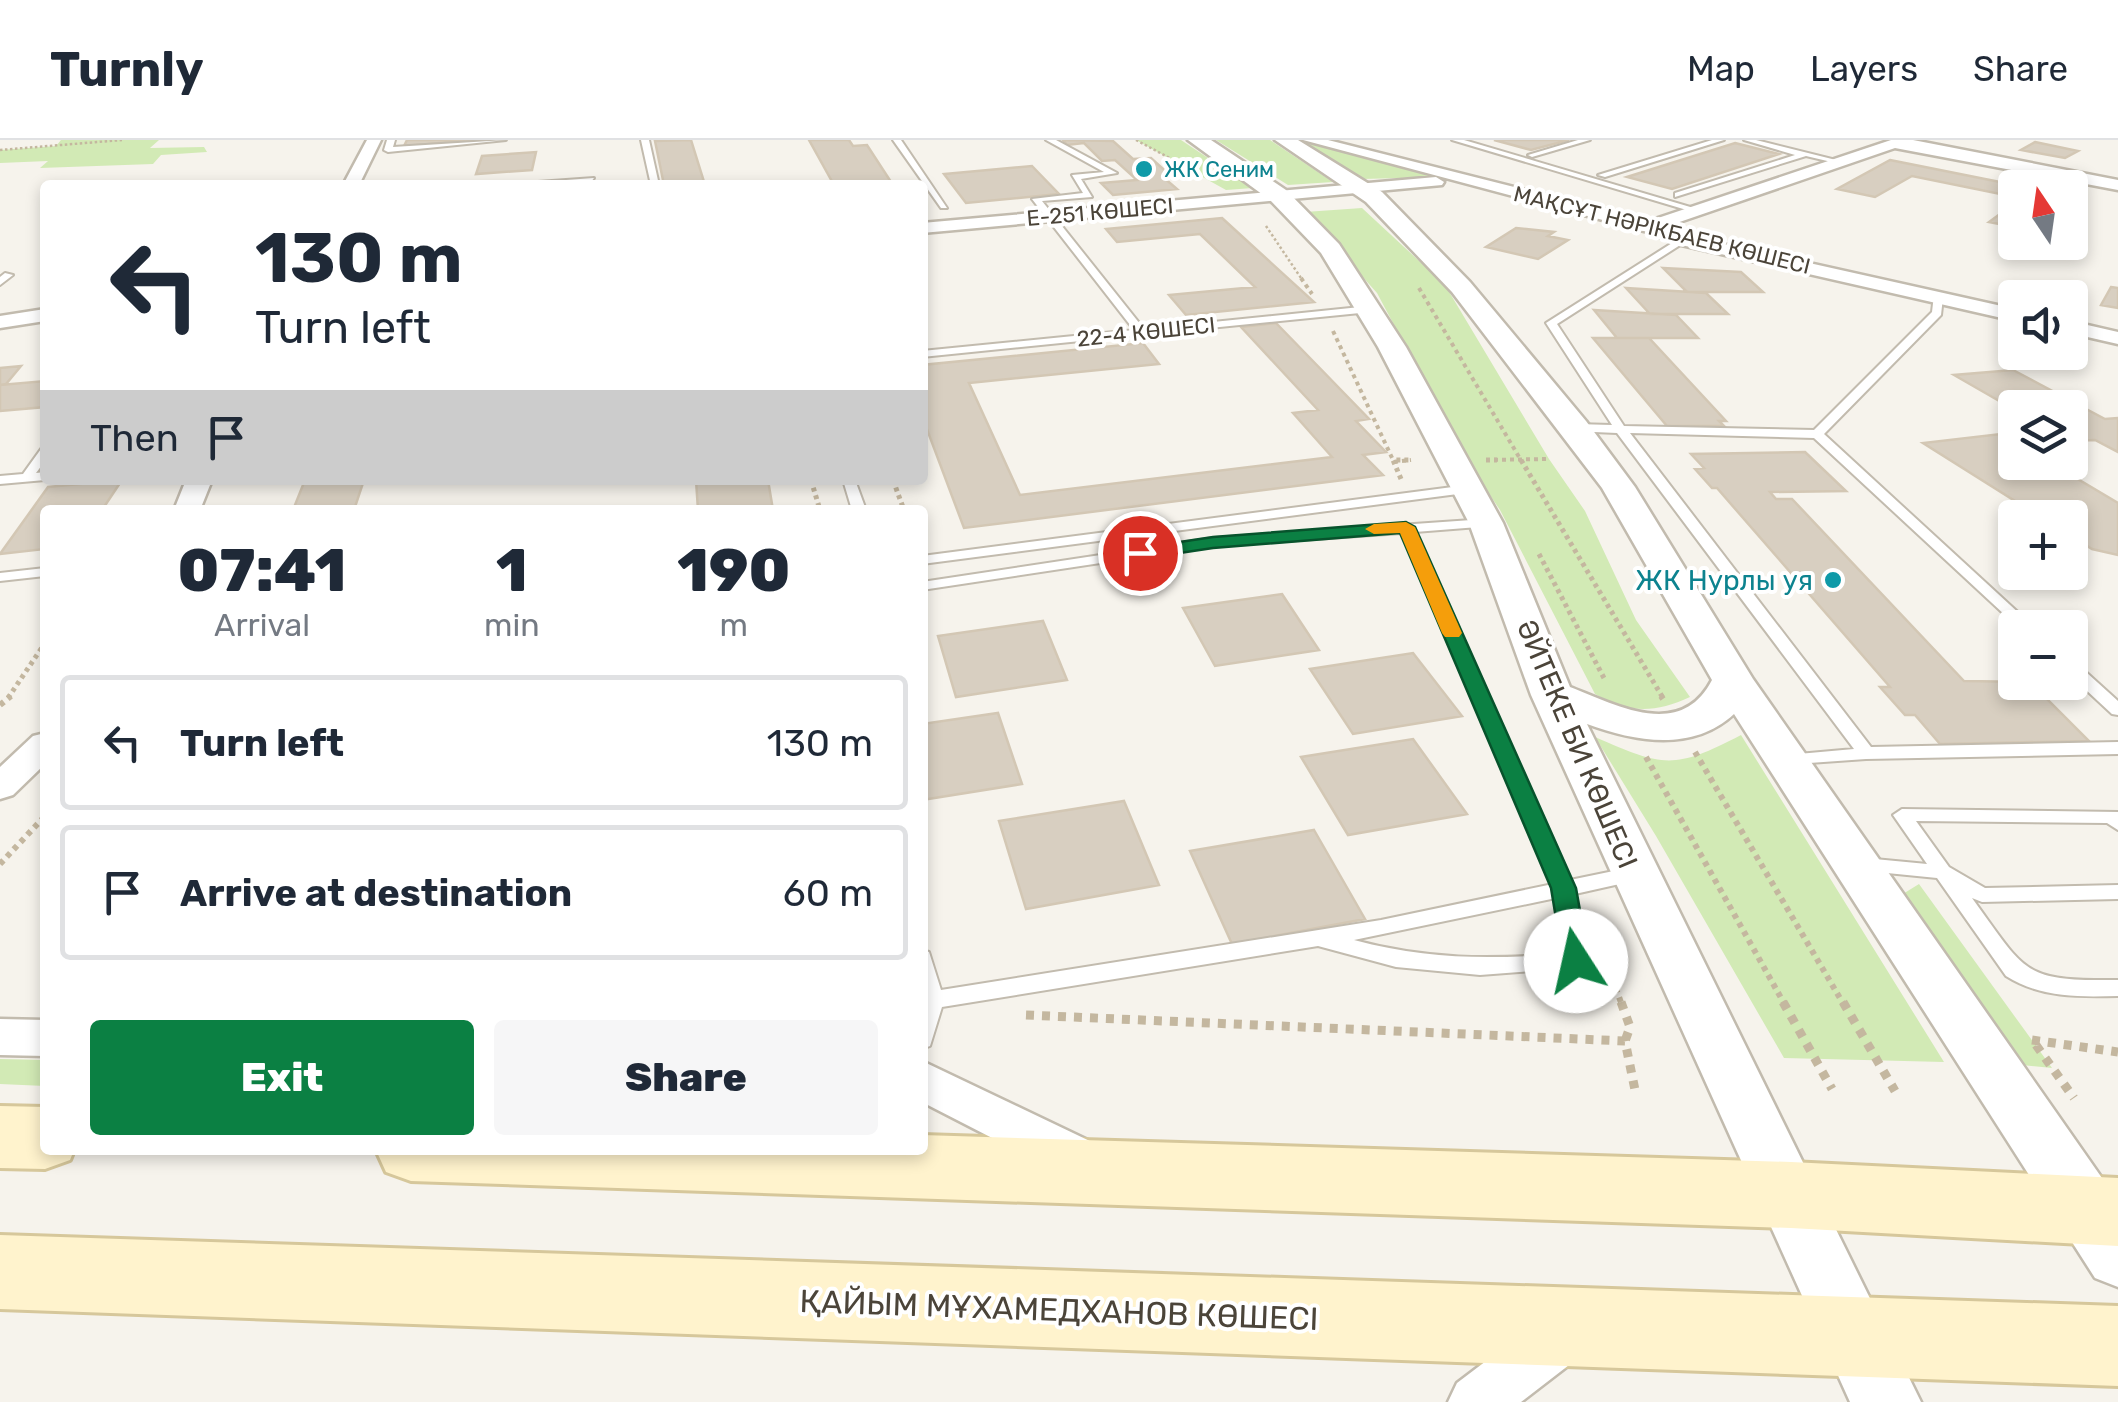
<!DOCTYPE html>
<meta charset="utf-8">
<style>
body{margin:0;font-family:Rubik,sans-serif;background:#f6f6f7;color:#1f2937;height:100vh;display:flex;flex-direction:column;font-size:38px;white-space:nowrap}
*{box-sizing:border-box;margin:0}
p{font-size:32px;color:#747a83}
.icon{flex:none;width:55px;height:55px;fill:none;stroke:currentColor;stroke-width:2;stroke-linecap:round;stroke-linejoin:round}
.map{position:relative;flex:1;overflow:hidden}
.panel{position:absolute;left:40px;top:365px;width:888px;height:650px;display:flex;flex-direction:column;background:#fff;border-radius:10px;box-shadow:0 5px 15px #0003}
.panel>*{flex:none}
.banner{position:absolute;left:40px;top:40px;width:888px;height:305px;border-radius:10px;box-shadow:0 5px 15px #0003;background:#fff;color:#1f2937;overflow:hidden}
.needle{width:65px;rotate:347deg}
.fabs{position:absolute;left:1998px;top:30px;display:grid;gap:20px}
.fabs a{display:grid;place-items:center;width:90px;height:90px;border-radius:10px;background:#fff;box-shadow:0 5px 15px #0003;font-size:50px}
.pin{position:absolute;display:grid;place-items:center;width:85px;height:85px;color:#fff;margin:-42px;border:5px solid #fff;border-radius:50%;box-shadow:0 2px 10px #0007}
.me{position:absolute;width:110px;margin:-55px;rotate:350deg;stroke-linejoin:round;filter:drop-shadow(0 0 8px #0008)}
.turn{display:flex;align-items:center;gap:35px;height:210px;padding:0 50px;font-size:45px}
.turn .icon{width:130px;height:130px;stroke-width:2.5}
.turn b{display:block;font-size:70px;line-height:85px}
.then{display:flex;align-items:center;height:95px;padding:0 50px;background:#0003;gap:20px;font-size:38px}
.eta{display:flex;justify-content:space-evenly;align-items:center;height:170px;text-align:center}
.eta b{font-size:60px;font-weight:800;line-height:70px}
.button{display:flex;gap:20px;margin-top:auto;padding:20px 50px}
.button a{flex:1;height:115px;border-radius:10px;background:#0b8043;color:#fff;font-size:40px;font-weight:800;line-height:115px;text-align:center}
.button a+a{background:#f6f6f7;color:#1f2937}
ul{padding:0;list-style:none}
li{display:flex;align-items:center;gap:30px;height:135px;margin:0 20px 15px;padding:0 30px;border:5px solid #e0e1e3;border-radius:10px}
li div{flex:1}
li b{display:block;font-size:38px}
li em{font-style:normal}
header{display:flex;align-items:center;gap:60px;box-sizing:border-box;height:140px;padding:0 50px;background:#fff;border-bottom:2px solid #e0e1e3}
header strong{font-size:48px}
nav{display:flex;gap:55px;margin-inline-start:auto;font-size:35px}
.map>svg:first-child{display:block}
.green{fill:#d2eab5}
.building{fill:#d8cfc1;stroke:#d3c7b4;stroke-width:2.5}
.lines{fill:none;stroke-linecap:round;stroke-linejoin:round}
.service-casing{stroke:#c2bbae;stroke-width:4}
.minor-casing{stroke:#c2bbae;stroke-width:5}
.tertiary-casing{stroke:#c2bbae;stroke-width:5}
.secondary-casing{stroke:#d6c79b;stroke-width:6}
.path-far4{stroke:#c4b79f;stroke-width:2.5;stroke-dasharray:2.5 2.5;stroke-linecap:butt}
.path-far3{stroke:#c4b79f;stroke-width:4;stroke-dasharray:4 4;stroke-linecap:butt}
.path-far2{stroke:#c4b79f;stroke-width:5;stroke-dasharray:4 4;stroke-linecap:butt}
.path-far1{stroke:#c4b79f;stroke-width:6;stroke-dasharray:5 5;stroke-linecap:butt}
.path{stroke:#c4b79f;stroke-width:9;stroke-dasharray:8 8;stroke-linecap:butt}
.service{fill:#fff;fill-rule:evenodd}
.minor{fill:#fff;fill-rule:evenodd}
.tertiary{fill:#fff;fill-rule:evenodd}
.secondary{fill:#fff3cd;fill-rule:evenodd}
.route{fill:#0b8043;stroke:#07532c;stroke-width:2.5}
.slow{fill:#f59e0b}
.culture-dot{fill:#0f9aa8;stroke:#fff;stroke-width:4}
.labels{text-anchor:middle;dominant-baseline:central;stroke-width:8;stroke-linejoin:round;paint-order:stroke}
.far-culture-label{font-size:22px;fill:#0d838f;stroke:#fff;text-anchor:start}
.far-street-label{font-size:22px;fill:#4b4439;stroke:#fff}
.culture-label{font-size:28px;fill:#0d838f;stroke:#fff;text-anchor:end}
.street-label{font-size:28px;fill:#4b4439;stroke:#fff}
.near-street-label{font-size:32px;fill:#4b4439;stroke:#fff}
</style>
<header>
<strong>Turnly</strong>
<nav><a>Map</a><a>Layers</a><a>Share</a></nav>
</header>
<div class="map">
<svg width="2118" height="1262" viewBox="0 0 2118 1262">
<rect width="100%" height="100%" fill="#f6f3ec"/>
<path class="green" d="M61 0H159L150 8 204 7 207 12 161 15 153 24 40 28 48 21 0 23V10L56 6Z
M1136 0H1181L1253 48 1226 50Z
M1216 0H1270L1333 42 1288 45Z
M1298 0 1314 3 1442 37 1362 39Z
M1362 68 1445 145 1549 319 1585 371 1636 480 1690 557C1655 573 1629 574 1595 554L1500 370 1466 320 1377 153 1305 72Z
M1741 595 1944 922 1784 918 1656 696 1595 597C1663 627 1674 630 1741 595Z
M1919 744 2052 928 2012 924 1898 757Z
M0 919 45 920V946L0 944Z"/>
<path class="building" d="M407 0H476L404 6Z
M691 0 705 45H664L655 1Z
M809 0H849L853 6 867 5 893 45H834Z
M1063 0 1113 1 1133 19 1151 18 1172 37H1163L1177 49 1113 55 1101 43 1137 40 1115 20 1102 21 1084 3 1067 5Z
M1494 0H1569L1531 10Z
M2035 2 2078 11 2065 18 2021 10Z
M1735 3 1779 14 1672 49 1627 37Z
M536 12 532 30 476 34 482 16Z
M1890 20 2030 48H2015V57L1912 36 1875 57 1837 49Z
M1032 26 1059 54 966 63 944 34Z
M2015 63V87L1989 82Z
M1222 78 1314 162 1186 175 1169 155 1255 147 1200 94 1117 102 1106 89Z
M1516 88 1554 92 1548 96 1568 100 1538 119 1486 107Z
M1663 128 1741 132 1763 152H1687Z
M2111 147 2118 148V168L2101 165Z
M1626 148 1706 153 1728 174H1650Z
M1594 170 1676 175 1698 198H1617Z
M1276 183 1369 279 1356 281 1386 312 1363 315 1383 335 964 388 922 276V225L1143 203 1159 224 969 243 1020 355 1332 317 1293 273 1318 270 1241 187Z
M1593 198H1649L1726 281H1719L1724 286H1667Z
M21 226 6 244 0 245V228Z
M2013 230 2105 279 2118 278V312L2095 300 2070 301V268L2015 270 1954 235Z
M45 241V267L0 271V245Z
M2001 294 2015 302V322H2049L2118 363V415L2092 409 2070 395V378H2042L1923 303Z
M1805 312 1846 351 1770 352 1776 359H1792L1964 541 2030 542 2089 601 1940 604 1915 575H1905L1880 547H1890L1717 348H1712L1695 329 1704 328 1691 314Z
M122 340 102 370H45V409L0 414 48 347Z
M305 340H364L354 370H293Z
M696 340H768L773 370H698Z
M1282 454 1319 510 1215 526 1183 468Z
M1043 481 1067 540 956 557 938 496Z
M1413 513 1462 576 1353 594 1310 529Z
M998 573 1022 644 922 660V584Z
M1413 599 1467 674 1348 695 1301 617Z
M1124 661 1159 745 1026 769 999 681Z
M1314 690 1365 779 1232 804 1190 711Z"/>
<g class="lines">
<defs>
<path id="service" d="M387 0H395L393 7 506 0 388 12 384 10Z
M641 0H649L659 45H651Z
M893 0H901L947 68H941Z
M1046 0H1056L1117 33 1081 39 1092 57 1042 61 1144 189 1370 166 1375 169 1370 172 922 217V211L1134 190 1032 59 1083 53 1072 35 1104 32Z
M1452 0H1464L1697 69 1690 71Z
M1578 0H1590L1532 17 1528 15Z
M1712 0H1724L1605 37 1598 35Z
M1744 0H1756L1844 22 1840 24 1806 16 1675 57V53L1795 15Z
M594 38 591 42 520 45 524 43Z
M1680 98 1688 100 1557 184 1624 286 1814 290 1932 172 1934 155 1943 157 1941 175 1824 294 2035 488H2019L1814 298 1630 293 1871 607 2118 602V614L1866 619 1781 625 1778 621 1781 617 1787 615 1854 609 1617 293 1571 291V285L1575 284 1612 285 1546 183Z
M5 133 13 135 0 145V137Z
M45 308V321L36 333 45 332V340L0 344V336L23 334 41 309Z
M843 340H855L866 370H852Z
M1468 345 1475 349 1473 352 922 424V416Z
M1486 379 1491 380V386L1415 392 1570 740 1633 727 1640 729 1643 734 1640 739 1633 741 1575 754 1586 821 1583 827 1480 835 1396 827 1318 806 942 867 930 906 922 909V810L929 812 941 850 1381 780 1553 744 1402 393 1213 406 922 450V442L1213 398ZM1556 758 1565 814C1488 819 1429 820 1354 800Z
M45 428V436L0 441V433Z
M2070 521 2076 523 2118 561V575L2112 574 2070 535Z
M1902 669 2118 672V690L2107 683 1916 681 1949 727 1985 748 2118 745V759L1982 762 1972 758C2027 833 2021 841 2118 840V856C2078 857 2041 858 2006 836L1937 738 1857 730 1855 725 1857 720 1864 718 1927 724 1893 675Z"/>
<path id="minor" d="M367 0H381L359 45H343Z
M1303 0H1328L1649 81 1891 0H1913L2118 40V50L1895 8 1665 87 1688 96 2015 169V181L1677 104 1644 91Z
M1436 37 1444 42 1442 45 922 93V83Z
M45 169V181L0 188V176Z
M2070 181 2118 192V204L2070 193Z
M186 340H212L200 370H174Z
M45 593V624L13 655 0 659V627L33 596Z
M0 879 45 880V916L0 915Z
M922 921 1096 1004 1103 1019 1096 1034 1079 1040 1062 1034 922 962Z
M1563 1170 1582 1177 1590 1196 1582 1215 1521 1262H1448L1457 1243 1544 1177Z"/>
<path id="tertiary" d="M1188 0H1211L1286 50 1339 104 1406 207 1503 383 1570 547C1618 566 1681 600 1712 540L1602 348 1452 152 1366 62 1275 0H1298L1382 52 1470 142 1586 281 1635 347 1753 539 2118 1061V1147L2095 1138 1734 574C1693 612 1636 602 1587 584L1921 1262H1850L1531 555 1469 383 1378 207 1321 113 1270 60Z"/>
<path id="secondary" d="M0 966 45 967V1010H74L70 1020 45 1029 0 1028Z
M922 995 1791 1022 2118 1038V1106L1791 1088 411 1041 386 1032 376 1010H922Z
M0 1095 2118 1166V1246L0 1169Z"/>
</defs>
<use href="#service" class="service-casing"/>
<use href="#minor" class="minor-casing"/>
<use href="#tertiary" class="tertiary-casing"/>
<use href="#secondary" class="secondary-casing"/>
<path class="path-far4" d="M1136 0 1192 30
M0 10 122 0
M1266 86 1303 141"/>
<path class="path-far3" d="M1301 138 1312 154
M1419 148 1522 322
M1333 191 1393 320
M1486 320 1549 319
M1394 322 1411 320"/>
<path class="path-far2" d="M1486 320H1497
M1521 320 1663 558
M1401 339 1393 320H1411
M811 340 820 370
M893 340 904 370
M1539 414 1605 540
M8 558 45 503"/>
<path class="path-far1" d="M1661 556 1663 559
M0 565 11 556
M1695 612 1844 865
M1646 617 1785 865
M0 724 45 676
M1605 820 1622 865"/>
<path class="path" d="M1621 862 1630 887 1625 901
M1783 862 1832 949
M1843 862 1895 951
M1026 875 1625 901 1635 950
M2032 900 2118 912
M2036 905 2074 958"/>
<use href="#service" class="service"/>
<use href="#minor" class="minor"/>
<use href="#tertiary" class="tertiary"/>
<use href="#secondary" class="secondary"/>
</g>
<path class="route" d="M1406 382 1415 387 1576 748 1589 821 1585 828 1576 831 1567 828 1563 821 1551 748 1400 393 1213 408 1140 419 1131 413 1140 408 1213 397Z"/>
<path class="slow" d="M1406 382 1415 387 1462 493 1459 497H1445L1442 493 1400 393 1374 394 1365 389 1374 384Z"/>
<g class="culture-dot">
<circle cx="1144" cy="29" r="10"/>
<circle cx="1833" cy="440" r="10"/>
</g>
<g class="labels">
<g class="far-culture-label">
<text x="1164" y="29">ЖК Сеним</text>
</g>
<g class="far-street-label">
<text transform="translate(1100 72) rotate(-5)">Е-251 КӨШЕСІ</text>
<text transform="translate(1662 90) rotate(14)">МАҚСҰТ НӘРІКБАЕВ КӨШЕСІ</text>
<text transform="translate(1146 192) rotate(-6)">22-4 КӨШЕСІ</text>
</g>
<g class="culture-label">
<text x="1813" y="440">ЖК Нурлы уя</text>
</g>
<g class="street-label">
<text transform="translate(1577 604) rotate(67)">ӘЙТЕКЕ БИ КӨШЕСІ</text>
</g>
<g class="near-street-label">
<text transform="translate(1059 1170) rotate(2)">ҚАЙЫМ МҰХАМЕДХАНОВ КӨШЕСІ</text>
</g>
</g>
</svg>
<div class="fabs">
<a><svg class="needle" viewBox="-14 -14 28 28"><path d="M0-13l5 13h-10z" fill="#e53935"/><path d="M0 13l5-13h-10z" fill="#747a83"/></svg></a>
<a><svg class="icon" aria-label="sound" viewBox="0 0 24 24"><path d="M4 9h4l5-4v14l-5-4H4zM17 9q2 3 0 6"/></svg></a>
<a><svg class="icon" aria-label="layers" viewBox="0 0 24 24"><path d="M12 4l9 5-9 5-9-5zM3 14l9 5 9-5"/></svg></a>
<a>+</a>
<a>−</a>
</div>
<div class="pin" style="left:1140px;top:413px;background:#d93025"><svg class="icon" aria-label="arrive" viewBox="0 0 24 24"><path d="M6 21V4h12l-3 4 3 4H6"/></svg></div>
<svg class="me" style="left:1576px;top:821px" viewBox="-20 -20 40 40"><circle r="19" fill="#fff"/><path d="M0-13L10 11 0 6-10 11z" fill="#0b8043"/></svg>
<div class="banner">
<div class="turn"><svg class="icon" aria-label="left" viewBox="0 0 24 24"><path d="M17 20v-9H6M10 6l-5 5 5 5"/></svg><div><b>130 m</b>Turn left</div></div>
<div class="then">Then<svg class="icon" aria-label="arrive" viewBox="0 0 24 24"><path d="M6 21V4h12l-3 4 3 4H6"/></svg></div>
</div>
<section class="panel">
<div class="eta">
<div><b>07:41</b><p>Arrival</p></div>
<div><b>1</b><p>min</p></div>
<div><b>190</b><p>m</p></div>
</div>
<ul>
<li><svg class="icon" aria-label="left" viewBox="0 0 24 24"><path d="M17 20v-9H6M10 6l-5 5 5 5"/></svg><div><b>Turn left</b></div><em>130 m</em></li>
<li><svg class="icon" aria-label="arrive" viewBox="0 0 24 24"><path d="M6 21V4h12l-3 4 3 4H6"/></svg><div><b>Arrive at destination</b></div><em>60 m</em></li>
</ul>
<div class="button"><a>Exit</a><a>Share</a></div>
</section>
</div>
